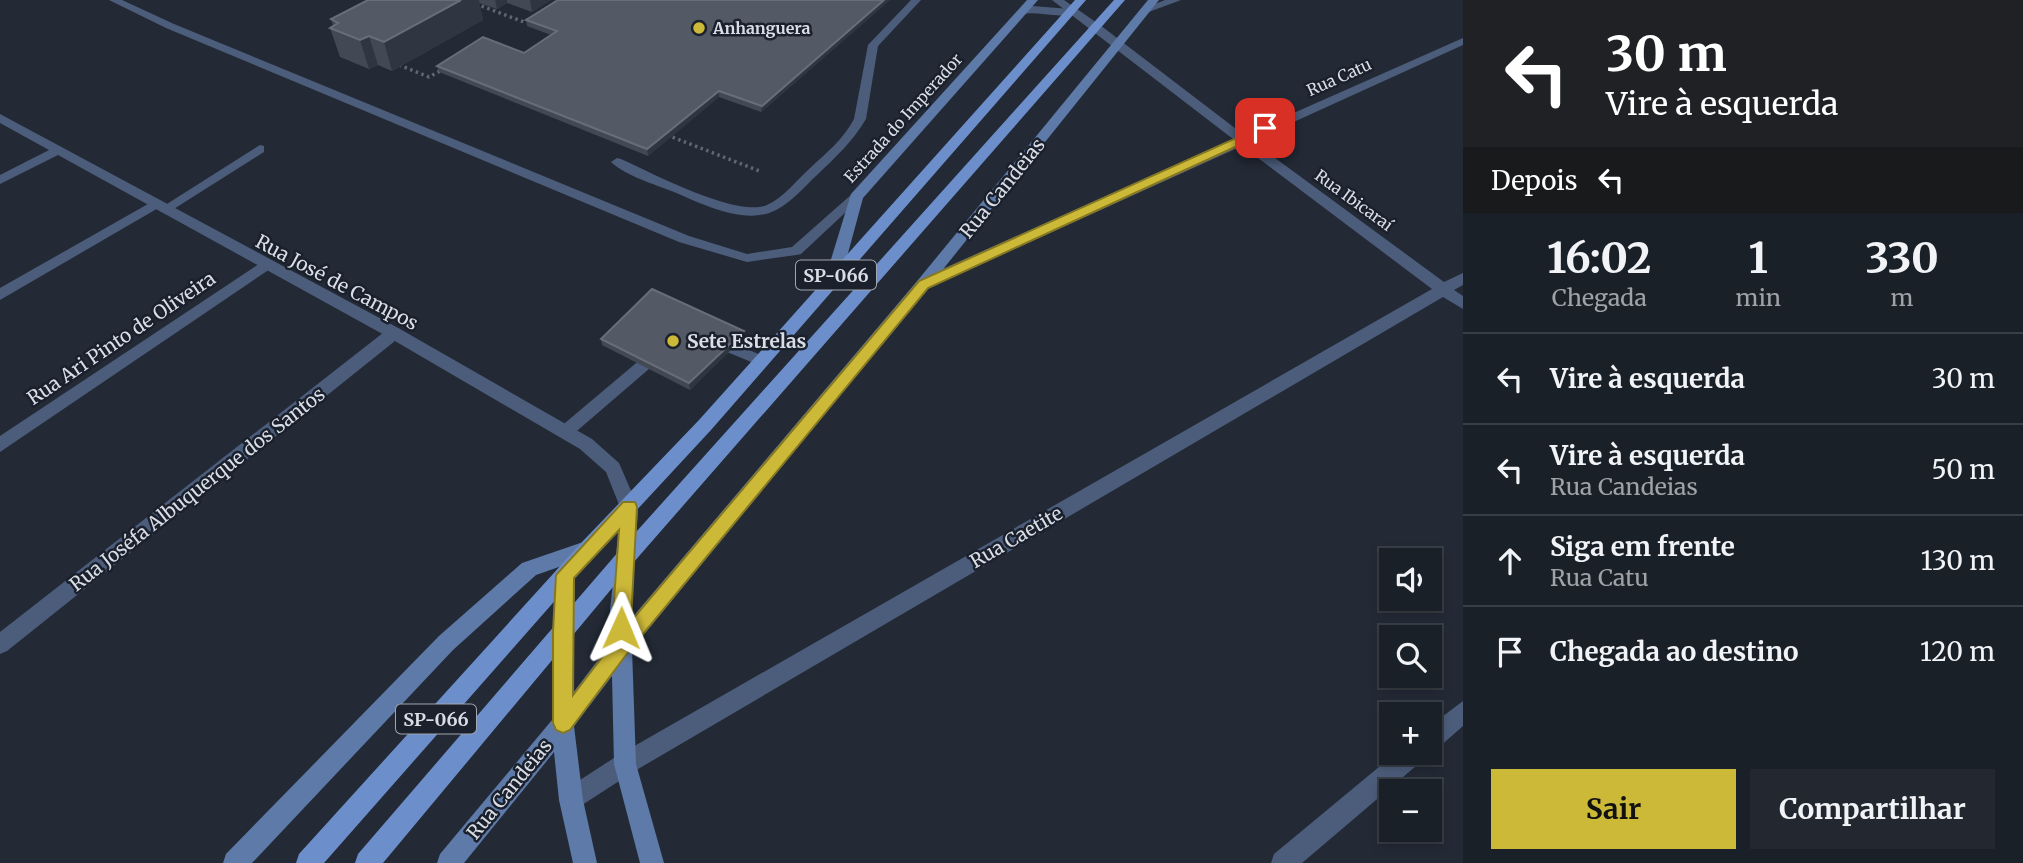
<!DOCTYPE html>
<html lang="pt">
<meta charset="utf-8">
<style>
body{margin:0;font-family:Merriweather,serif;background:#232830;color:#f1f3f6;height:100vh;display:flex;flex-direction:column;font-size:26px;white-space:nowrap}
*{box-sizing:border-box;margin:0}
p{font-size:23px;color:#9fa3a8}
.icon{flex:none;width:38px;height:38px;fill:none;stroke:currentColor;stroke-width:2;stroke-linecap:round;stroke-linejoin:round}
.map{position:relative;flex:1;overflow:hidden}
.side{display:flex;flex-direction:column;background:#1a2028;width:560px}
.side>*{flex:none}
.top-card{background:#202124;color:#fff;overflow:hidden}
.controls{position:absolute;left:1379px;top:548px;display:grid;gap:14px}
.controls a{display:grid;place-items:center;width:63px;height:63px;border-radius:0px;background:#1a2028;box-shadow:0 4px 10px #0003,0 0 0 2px #383e45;font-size:35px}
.pin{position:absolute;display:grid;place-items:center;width:60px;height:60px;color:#fff;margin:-30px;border-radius:14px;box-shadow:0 4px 10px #0006}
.me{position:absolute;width:77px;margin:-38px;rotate:1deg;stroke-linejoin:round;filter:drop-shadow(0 0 5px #0008)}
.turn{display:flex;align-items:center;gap:24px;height:147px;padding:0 28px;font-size:32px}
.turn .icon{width:91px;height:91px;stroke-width:2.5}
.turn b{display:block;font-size:49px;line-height:60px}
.then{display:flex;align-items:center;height:66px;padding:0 28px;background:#0003;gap:14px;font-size:26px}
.eta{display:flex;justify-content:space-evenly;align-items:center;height:119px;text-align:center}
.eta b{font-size:42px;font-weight:700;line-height:49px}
.button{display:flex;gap:14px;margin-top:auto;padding:14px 28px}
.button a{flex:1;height:80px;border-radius:0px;background:#cdb938;color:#111;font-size:28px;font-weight:700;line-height:80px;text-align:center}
.button a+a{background:#232830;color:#f1f3f6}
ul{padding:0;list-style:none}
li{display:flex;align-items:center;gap:21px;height:91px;padding:0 28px;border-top:2px solid #383e45}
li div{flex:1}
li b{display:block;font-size:26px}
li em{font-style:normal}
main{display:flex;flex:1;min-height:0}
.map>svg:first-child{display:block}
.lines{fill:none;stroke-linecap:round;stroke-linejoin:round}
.path{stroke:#616772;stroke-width:3.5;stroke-dasharray:2.5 3.5;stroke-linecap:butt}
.service{fill:#4c5d7b;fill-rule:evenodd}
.minor{fill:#4c5d7b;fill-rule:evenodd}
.tertiary{fill:#4c5d7b;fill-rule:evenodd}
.secondary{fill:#5e7aa9;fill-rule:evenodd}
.primary{fill:#6c8fcc;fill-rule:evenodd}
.wall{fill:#424955}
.shaded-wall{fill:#2f3642}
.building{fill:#535965;stroke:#686e79;stroke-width:2}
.route{fill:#cdb938;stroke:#857824;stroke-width:2;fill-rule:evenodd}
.poi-dot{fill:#cdb938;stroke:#1a202c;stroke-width:2.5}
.labels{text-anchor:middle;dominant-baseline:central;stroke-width:5;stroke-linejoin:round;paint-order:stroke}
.far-poi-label{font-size:16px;font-weight:bold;fill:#d9dee6;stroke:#1a202c;text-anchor:start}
.far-street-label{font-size:16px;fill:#d9dee6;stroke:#1a202c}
.shield{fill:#1a202c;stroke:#a0a5ae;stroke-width:2}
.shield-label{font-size:18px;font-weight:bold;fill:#d9dee6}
.street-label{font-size:19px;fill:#d9dee6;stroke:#1a202c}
.poi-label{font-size:19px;font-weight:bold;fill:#d9dee6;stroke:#1a202c;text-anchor:start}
</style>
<main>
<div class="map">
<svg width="1463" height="863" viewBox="0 0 1463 863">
<rect width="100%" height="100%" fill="#232a36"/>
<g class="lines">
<path class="path" d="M476 4 524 22 529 19
M399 65 429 77 442 70
M667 135 762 172"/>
<path class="service" d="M109 0H122L174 24 689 236 747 254 792 247 852 194H860L862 197 801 254 796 255 747 262 679 242 166 28Z
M911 0H921L878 46 866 119C853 141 835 158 817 175 804 187 792 202 776 210 746 226 702 204 674 192 654 184 626 176 611 162L617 158 621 159C652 173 737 218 767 205 783 198 795 182 808 170 825 154 843 140 854 119L868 45Z
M260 145 264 146V152L169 212H161L159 209Z
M715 336 766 357 768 361 761 366 710 345 708 341Z
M659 347 664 348 666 352 664 356 571 436H559L557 432 559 428 654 348Z"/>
<path class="minor" d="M1052 0H1064L1100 25 1244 135 1463 38V45L1252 141 1444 282 1463 273V285L1454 290 1463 296V309L1443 297 633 772 579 807 571 811 563 807 559 799 563 791 617 756 1432 289 1242 146 928 288H918L915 284 918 280 1233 139Z
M1165 0H1181L1146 13 1140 10Z
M57 146 62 147V153L0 184V175Z
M155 200 162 204 160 207 0 300V288Z
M265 260 270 261 272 265 270 269 0 452V436Z
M394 327 400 329 402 333 400 337 7 651 0 654V632L388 329Z
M1463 701V726L1438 748 1430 751V726Z
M1397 752H1426L1423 760 1302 863H1271L1274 854Z"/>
<path class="tertiary" d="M1032 6 1070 9 1076 12C1063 20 1039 11 1023 14L1017 11Z
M0 114 400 329 592 439 619 463 638 507 636 512 629 515 622 512 606 472 580 449 388 337 0 123Z"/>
<path class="secondary" d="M1027 0H1038L863 198 841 279 833 284 828 283 825 279 851 194Z
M1148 0H1159L928 288 632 649 636 764 664 863H640L614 764 612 676 574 726 583 800 597 863H573L559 800 554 752 464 863H437L440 854 552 720 555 575 558 569 565 566 572 569 575 575 573 693 611 643 610 610 622 502 629 499 636 502 638 507 631 619 918 280Z
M589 540 596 542 599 548 596 554 536 575 453 650 252 863H223L226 854 439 636 522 563Z"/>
<path class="primary" d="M1075 0H1086L711 430 596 554 324 863H296L299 854 582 542 699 420Z
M1114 0H1125L633 563 383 863H355L358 854 619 551Z"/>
</g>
<path class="wall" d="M368 0H551L532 12 507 3 497 9 479 3 483 20 392 71 378 65 369 69 340 57 330 28 333 25 331 19Z
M558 0H890L761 112 719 97 648 156 439 72 437 66 524 53 551 35 527 26 526 20Z
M744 331V337L690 390 602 345 601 339Z"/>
<path class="shaded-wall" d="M461 0H479L483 20 392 71 384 42Z
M495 0H507V3L497 9Z
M530 0H551L532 12Z
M884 0H890L761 112 762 106Z
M369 36 378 65 369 69 360 40Z
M719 91V97L648 156 647 149Z
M744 331V337L690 390 689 383Z"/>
<path class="building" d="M368 0H461L384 42 369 36 360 40 330 28 338 23 331 19Z
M558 0H884L762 106 719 91 647 149 437 66 483 37 524 53 557 31 526 20Z
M652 289 744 331 689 383 601 339Z"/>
<path class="route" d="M1265 125 1271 128 1270 131 928 288 629 651 570 730 563 733 556 730 553 723V632L556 575 623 502H635L637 507 631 621 919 281ZM619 530 612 628 619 635 573 695 574 578Z"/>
<g class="poi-dot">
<circle cx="699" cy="28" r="7"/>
<circle cx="673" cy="341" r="7"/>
</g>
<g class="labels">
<g class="far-poi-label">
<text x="713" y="28">Anhanguera</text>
</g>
<g class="far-street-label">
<text transform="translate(1339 77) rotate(-24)">Rua Catu</text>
<text transform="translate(903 118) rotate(-48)">Estrada do Imperador</text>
<text transform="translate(1354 200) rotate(36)">Rua Ibicaraí</text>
</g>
<g class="shield">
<rect x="796" y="260.5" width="80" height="29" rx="5"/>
<rect x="396" y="704.5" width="80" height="29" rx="5"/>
</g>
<g class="shield-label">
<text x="836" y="275">SP-066</text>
<text x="436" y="719">SP-066</text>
</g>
<g class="street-label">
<text transform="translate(1002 188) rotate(-51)">Rua Candeias</text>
<text transform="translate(337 282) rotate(28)">Rua José de Campos</text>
<text transform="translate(121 338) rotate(-34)">Rua Ari Pinto de Oliveira</text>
<text transform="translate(197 489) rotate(-38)">Rua Joséfa Albuquerque dos Santos</text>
<text transform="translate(1016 537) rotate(-30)">Rua Caetite</text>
<text transform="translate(509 789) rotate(-51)">Rua Candeias</text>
</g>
<g class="poi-label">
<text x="687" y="341">Sete Estrelas</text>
</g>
</g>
</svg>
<div class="controls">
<a><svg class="icon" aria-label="sound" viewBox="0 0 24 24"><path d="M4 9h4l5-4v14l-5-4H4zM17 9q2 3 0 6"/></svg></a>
<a><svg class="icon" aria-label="search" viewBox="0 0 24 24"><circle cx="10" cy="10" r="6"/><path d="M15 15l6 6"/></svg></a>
<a>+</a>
<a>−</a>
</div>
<div class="pin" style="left:1265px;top:128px;background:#d93025"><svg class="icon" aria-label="arrive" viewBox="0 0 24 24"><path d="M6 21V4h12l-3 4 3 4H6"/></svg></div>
<svg class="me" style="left:621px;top:628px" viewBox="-20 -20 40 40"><path d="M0-17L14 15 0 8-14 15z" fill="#cdb938" stroke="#fff" stroke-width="4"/></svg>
</div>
<section class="side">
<div class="top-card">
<div class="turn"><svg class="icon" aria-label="left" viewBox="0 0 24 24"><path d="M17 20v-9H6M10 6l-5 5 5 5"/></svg><div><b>30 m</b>Vire à esquerda</div></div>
<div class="then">Depois<svg class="icon" aria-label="left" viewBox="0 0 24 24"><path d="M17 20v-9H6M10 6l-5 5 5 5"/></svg></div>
</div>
<div class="eta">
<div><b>16:02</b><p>Chegada</p></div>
<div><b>1</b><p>min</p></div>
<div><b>330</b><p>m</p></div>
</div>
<ul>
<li><svg class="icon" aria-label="left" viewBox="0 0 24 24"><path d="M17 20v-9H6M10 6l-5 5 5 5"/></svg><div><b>Vire à esquerda</b></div><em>30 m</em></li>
<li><svg class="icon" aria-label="left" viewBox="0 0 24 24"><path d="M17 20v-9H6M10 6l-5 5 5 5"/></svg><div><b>Vire à esquerda</b><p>Rua Candeias</p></div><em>50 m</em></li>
<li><svg class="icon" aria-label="ahead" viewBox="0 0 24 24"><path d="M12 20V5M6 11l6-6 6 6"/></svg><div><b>Siga em frente</b><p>Rua Catu</p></div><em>130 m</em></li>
<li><svg class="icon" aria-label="arrive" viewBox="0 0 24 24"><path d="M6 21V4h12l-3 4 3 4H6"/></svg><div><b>Chegada ao destino</b></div><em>120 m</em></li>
</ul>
<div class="button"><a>Sair</a><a>Compartilhar</a></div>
</section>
</main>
